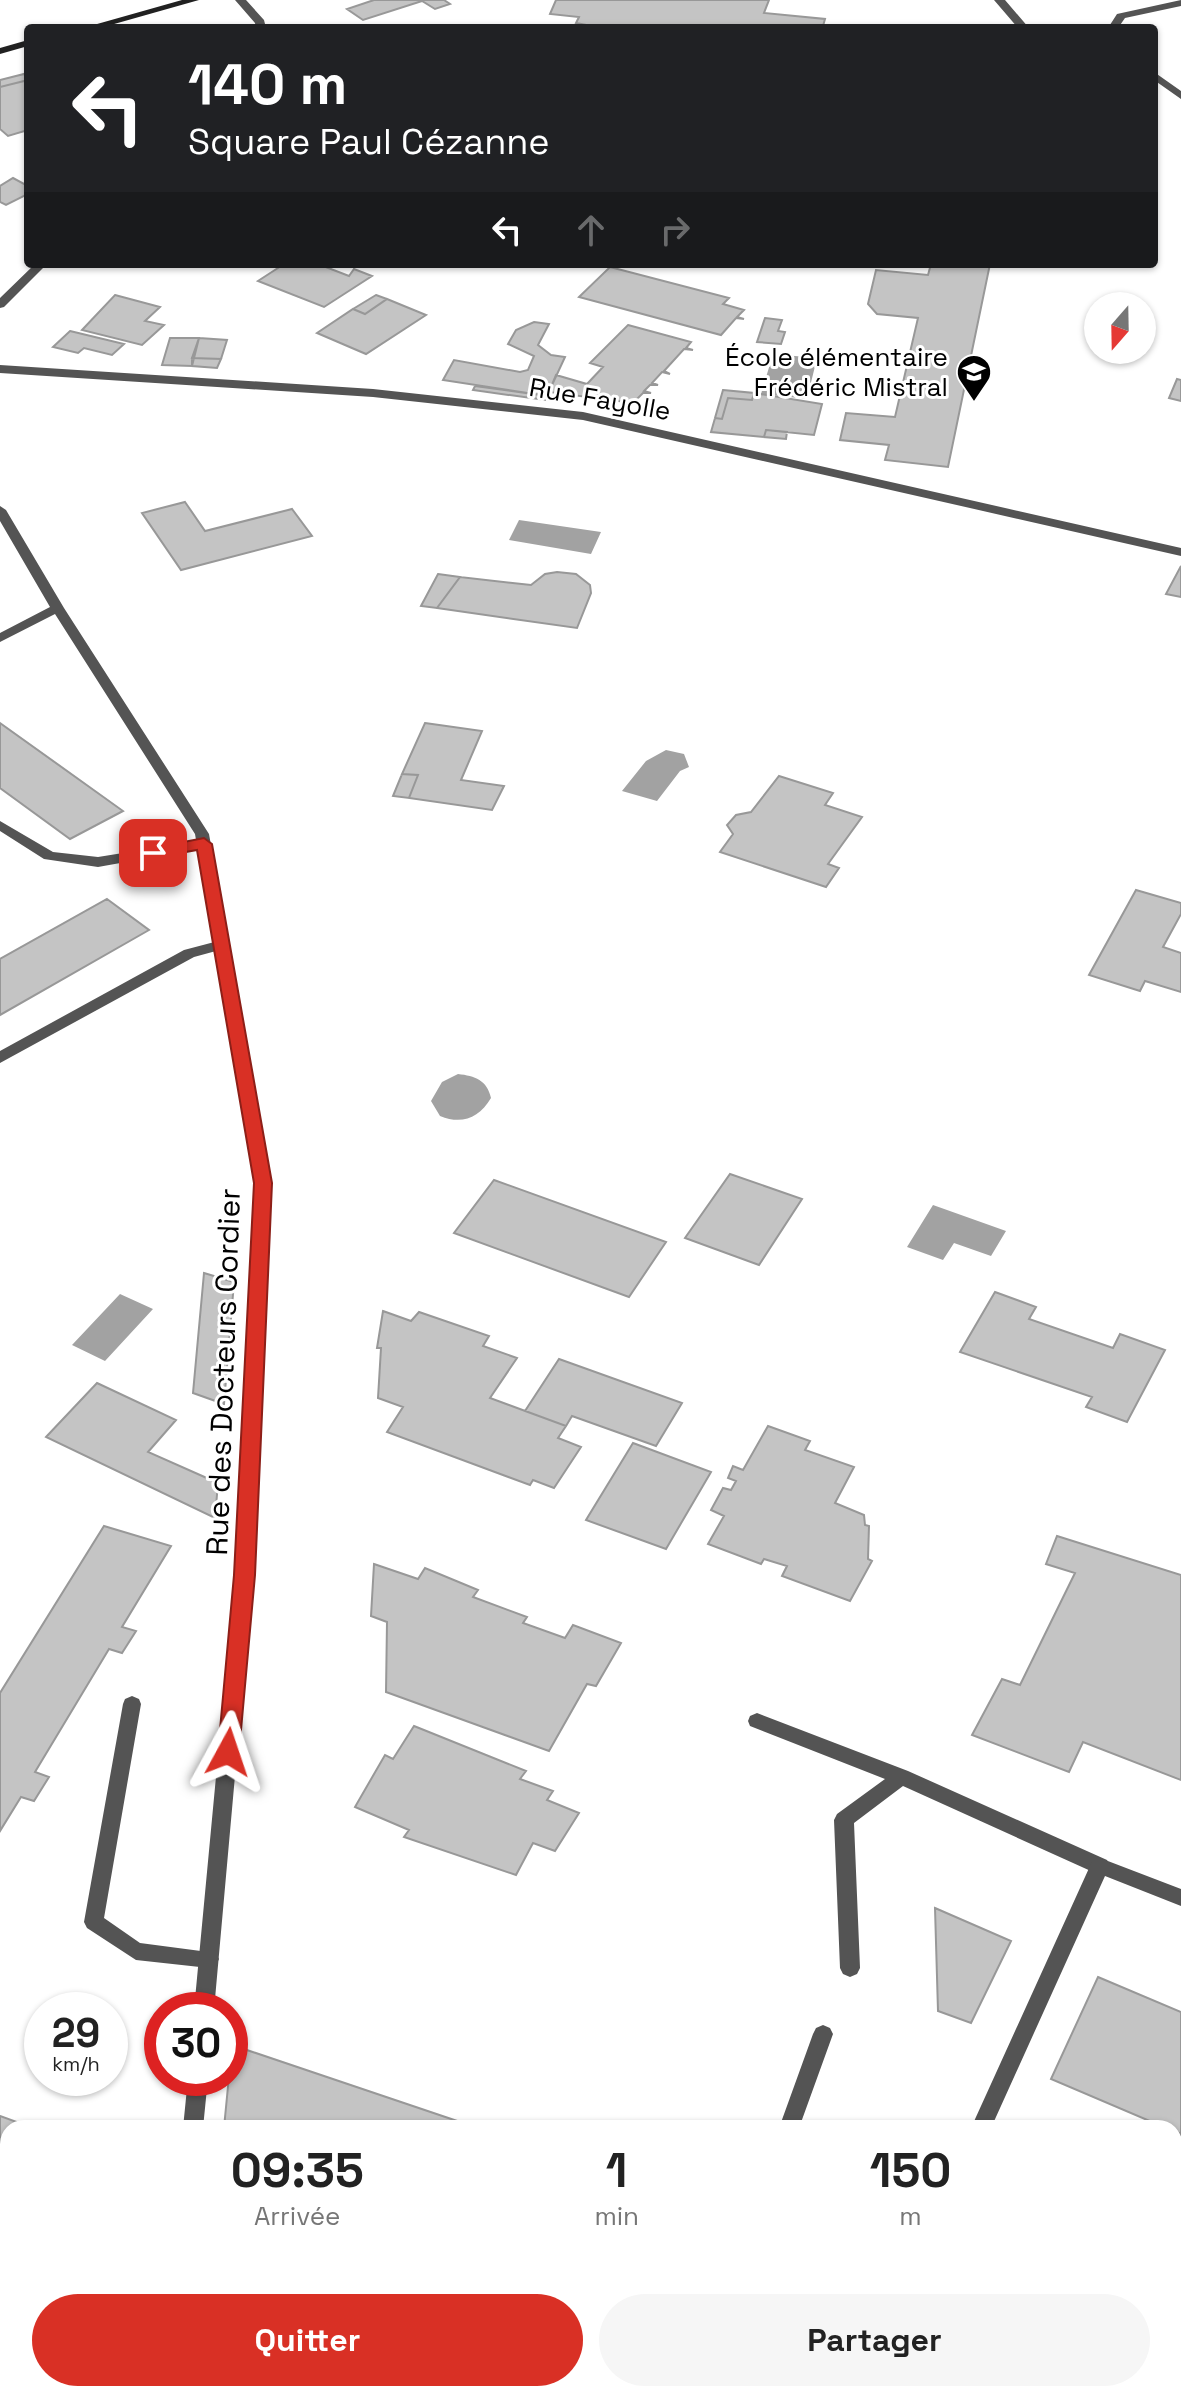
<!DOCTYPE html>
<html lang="fr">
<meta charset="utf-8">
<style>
body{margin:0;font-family:"Space Grotesk",sans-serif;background:#f6f6f6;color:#222;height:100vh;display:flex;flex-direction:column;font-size:30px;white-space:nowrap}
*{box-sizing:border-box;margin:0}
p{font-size:26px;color:#767676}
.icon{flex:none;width:44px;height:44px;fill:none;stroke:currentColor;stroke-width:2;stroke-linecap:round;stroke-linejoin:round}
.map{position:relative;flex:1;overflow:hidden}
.side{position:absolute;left:0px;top:2120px;width:1182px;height:282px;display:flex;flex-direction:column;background:#fff;border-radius:24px 24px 0 0;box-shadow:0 2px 6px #0004}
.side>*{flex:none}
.hud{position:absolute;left:24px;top:24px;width:1134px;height:244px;border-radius:8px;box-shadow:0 2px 6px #0004;background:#202124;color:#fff;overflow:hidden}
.needle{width:52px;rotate:200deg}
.fabs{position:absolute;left:1084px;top:292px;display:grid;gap:16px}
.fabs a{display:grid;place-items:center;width:72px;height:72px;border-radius:50%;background:#fff;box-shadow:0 2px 6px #0004;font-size:40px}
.speed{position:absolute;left:24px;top:1992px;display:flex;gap:16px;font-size:40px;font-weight:700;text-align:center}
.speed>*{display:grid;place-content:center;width:104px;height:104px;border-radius:50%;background:#fff;box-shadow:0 2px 6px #0004;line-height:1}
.speed small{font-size:20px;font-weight:400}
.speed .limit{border:12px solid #d22;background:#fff;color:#111}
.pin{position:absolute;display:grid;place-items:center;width:68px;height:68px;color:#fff;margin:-34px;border-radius:16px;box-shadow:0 4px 12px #0006}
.me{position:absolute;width:88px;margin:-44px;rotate:5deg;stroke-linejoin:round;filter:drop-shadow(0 0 6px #0008)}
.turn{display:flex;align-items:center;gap:28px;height:168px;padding:0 32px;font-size:36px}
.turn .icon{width:104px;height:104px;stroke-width:2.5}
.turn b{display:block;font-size:56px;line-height:68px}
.lanes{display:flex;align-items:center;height:76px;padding:0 32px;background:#0003;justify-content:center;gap:40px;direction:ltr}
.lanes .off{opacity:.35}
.eta{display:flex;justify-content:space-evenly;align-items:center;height:136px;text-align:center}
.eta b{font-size:48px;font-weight:700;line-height:56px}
.cta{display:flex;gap:16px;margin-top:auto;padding:16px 32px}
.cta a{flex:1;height:92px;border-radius:48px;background:#d93025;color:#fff;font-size:32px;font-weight:700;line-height:92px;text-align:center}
.cta a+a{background:#f6f6f6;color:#222}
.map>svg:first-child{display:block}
.water{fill:#a2a2a2}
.building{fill:#c4c4c4;stroke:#989898;stroke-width:2}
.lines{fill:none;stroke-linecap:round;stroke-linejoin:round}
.lane{fill:#545454;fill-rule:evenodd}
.street{fill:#545454;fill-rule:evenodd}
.secondary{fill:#212121;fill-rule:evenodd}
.route{fill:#d93025;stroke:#8d1f18;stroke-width:2}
.labels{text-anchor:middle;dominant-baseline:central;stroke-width:6;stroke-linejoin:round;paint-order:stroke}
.far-poi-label{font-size:26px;fill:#000;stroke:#fff;text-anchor:end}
.far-street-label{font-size:26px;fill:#000;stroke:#fff}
.street-label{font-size:30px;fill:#000;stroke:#fff}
</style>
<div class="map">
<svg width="1181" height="2401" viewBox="0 0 1181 2401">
<rect width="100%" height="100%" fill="#fff"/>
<path class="water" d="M773 354 817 358 807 399 761 394Z
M519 520 601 532 591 554 509 540Z
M666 750 684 754 689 767 680 771 657 801 622 791 646 761Z
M458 1074C475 1076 487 1080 491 1098 479 1118 462 1125 440 1116L431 1101 442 1082Z
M933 1205 1006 1231 991 1256 954 1243 943 1260 907 1247Z
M120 1294 153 1309 105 1361 72 1345Z"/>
<path class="building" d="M374 0H444L450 4 435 9 422 1 363 20 347 9Z
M556 0H769L764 13 825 19 823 26 843 28 750 25 748 28H602L576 23 579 17 550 14Z
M24 74 28 80 0 87V80Z
M28 80V130L8 136 0 129V87Z
M13 178 28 186V194L6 205 0 202V186Z
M276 264H318L349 276 354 269 372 276 324 307 258 281 281 266Z
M931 264H990L948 467 885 460 889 445 840 440 846 413 895 417 918 318 877 314 868 304 876 270 928 275Z
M610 267 729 298 723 304 744 310 737 317 744 319 736 318 721 335 579 297Z
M115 295 160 307 145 321 164 325 142 345 82 330Z
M376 295 387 299 365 314 353 309Z
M387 299 426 315 366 354 317 333 353 309 365 314Z
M765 318 782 320 778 331 785 332 781 344 757 342Z
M534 322 549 324 538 345 551 355 565 357 547 396 443 380 454 360 520 372 528 370 534 356 508 344 516 330Z
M628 325 691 342 686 348 693 350 684 349 664 371 670 374 662 372 652 383 658 385H650L644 391 651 393H643L633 403 549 392 556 375 587 384 603 367 590 363Z
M70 331 124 344 112 355 84 348 78 353 53 347Z
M170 338H199L192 366 162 365Z
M199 338 227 340 221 359 192 358Z
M192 358 221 359 217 368 192 366Z
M1177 379 1181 380V401L1169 398Z
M475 386 547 396 545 400 473 390Z
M723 390 754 393 752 400 728 398 722 419 715 418Z
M754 393 822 404 814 435 766 430 764 437 711 432 715 418 722 419 728 398 752 400Z
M766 430 787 432 786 439 764 437Z
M185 502 205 531 292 509 312 536 181 570 142 513Z
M1181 566V597L1166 594Z
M557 572 576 574 590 585 591 593 577 628 437 608 460 577 531 585 545 574Z
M438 574 460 577 437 608 421 606Z
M0 723 123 811 70 839 0 788Z
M425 723 482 731 461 780 504 786 492 810 409 798 418 775 402 774Z
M402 774 418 775 409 798 393 796Z
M779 776 833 793 825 805 862 817 828 864 839 868 826 887 720 852 733 834 727 825 736 815 751 812Z
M1136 890 1181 903V914L1163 947 1181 953V992L1145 981 1140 991 1089 975Z
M107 899 149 930 0 1015V959Z
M730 1174 802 1199 759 1265 685 1238Z
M494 1180 666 1242 629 1297 454 1233Z
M204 1273 234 1282 224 1404 193 1393Z
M995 1292 1036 1307 1029 1319 1113 1348 1120 1334 1165 1350 1127 1422 1086 1407 1092 1397 960 1352Z
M383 1311 411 1321 419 1312 489 1336 483 1346 517 1358 490 1398 566 1426 558 1438 581 1447 554 1488 533 1480 530 1485 387 1432 403 1407 378 1398 381 1348H377Z
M559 1359 682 1403 656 1446 572 1416 566 1426 525 1411Z
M97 1383 176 1420 148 1452 218 1483 215 1518 46 1437Z
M768 1426 810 1441 805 1450 854 1467 835 1503 864 1515 865 1525 869 1526 868 1559 872 1561 850 1601 782 1576 787 1566 764 1559 761 1564 708 1544 724 1516 711 1510 723 1488 731 1490 736 1481 728 1478 733 1466 743 1470Z
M633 1443 711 1472 666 1549 586 1520Z
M104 1526 171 1546 122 1627 136 1631 122 1653 109 1649 35 1772 49 1777 34 1801 21 1797 0 1831V1693Z
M1057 1536 1181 1575V1780L1083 1742 1069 1772 972 1735 1002 1679 1020 1685 1075 1573 1046 1564Z
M374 1564 418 1579 425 1568 478 1590 473 1597 527 1617 523 1623 565 1638 573 1625 621 1643 596 1686 587 1684 549 1751 386 1692 387 1622 371 1616Z
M414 1726 526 1771 520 1779 553 1791 547 1800 579 1813 555 1851 533 1843 516 1875 404 1837 409 1830 355 1807 385 1755 393 1759Z
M935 1908 1011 1941 971 2023 938 2011Z
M1098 1977 1181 2012V2135L1174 2128H1166L1051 2079Z
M232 2045 478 2128H224Z
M0 2116 33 2128H8V2208L0 2205Z
M1174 2220 1181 2223V2284L1174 2302Z
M225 2394H522L519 2401H225Z
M980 2394H1138L1135 2401H996Z"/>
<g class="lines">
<path class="lane" d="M1181 0V6L1125 18 1118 28H1108L1117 14Z
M1154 72 1181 91V99L1154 80Z
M0 821 53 852 98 857 204 840 211 844 204 848 98 867 44 859 0 831Z
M222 940 229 945 227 948 194 957 0 1063V1051L184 950Z
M132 1696 139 1699 141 1704 104 1918 140 1943 216 1953 219 1959 216 1965 209 1968 136 1960 87 1928 84 1922 123 1704 125 1699Z
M757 1713 908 1771 1107 1860 1110 1866 1107 1872 1100 1874 1093 1872 903 1786 854 1823 860 1968 857 1974 850 1977 843 1974 840 1968 834 1820 837 1814 885 1779 750 1726 748 1721 750 1716Z
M823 2025 830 2028 833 2034 799 2128H779L813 2034 816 2028Z
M683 2394H705L702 2401H680Z"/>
<path class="street" d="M235 0H246L264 20 266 28H256L255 23Z
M994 0H1005L1029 28H1018Z
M35 264H47L4 307 0 308V298Z
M0 365 373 389 583 412 1181 548V556L583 420 373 397 0 373Z
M0 506 6 510 64 608 209 834 271 1183 253 1575 214 2010H194L235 1575 255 1183 195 834 55 614 0 642V633L50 607 0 521Z
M1100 1858 1181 1889V1906L1105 1876 991 2128H971L1090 1866 1093 1860Z
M188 2078H208L203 2128H183Z
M0 2238 8 2240V2260L0 2258Z
M166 2394H188V2401H166Z
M874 2394H896L894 2401H872Z"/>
<path class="secondary" d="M182 0H199L100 28H83Z
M28 40V46L0 54V48Z"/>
</g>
<path class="route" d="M204 838 212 844 272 1183 255 1575 239 1752 236 1759H221L218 1752 234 1575 254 1183 197 850 153 858 145 853 153 848Z"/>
<defs>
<symbol id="school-pin" viewBox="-11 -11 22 30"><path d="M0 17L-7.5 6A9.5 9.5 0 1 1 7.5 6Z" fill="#000" stroke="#fff"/><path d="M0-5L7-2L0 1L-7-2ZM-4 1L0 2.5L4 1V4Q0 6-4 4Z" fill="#fff"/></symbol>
</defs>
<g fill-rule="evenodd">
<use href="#school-pin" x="954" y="352" width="40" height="54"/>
</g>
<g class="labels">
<g class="far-poi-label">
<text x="948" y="357">École élémentaire<tspan x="948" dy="30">Frédéric Mistral</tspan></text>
</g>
<g class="far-street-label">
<text transform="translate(600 399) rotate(10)">Rue Fayolle</text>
</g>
<g class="street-label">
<text transform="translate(223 1372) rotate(-88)">Rue des Docteurs Cordier</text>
</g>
</g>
</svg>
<div class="fabs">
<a><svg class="needle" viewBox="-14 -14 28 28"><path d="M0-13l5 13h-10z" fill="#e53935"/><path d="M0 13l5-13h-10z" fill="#767676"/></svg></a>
</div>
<div class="speed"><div>29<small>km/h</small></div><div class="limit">30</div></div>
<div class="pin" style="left:153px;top:853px;background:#d93025"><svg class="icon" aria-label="arrive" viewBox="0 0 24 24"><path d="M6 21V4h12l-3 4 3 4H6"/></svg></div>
<svg class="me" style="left:228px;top:1752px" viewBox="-20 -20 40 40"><path d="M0-17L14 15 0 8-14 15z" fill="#d93025" stroke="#fff" stroke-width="4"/></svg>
<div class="hud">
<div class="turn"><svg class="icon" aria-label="left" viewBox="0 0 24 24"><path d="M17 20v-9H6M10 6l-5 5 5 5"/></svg><div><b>140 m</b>Square Paul Cézanne</div></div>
<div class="lanes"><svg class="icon" aria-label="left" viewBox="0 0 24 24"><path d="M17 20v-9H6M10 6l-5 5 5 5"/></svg><svg class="icon off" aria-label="ahead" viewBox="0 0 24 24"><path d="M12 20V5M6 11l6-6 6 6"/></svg><svg class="icon off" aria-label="right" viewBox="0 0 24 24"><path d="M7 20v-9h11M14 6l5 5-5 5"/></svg></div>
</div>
<section class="side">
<div class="eta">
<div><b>09:35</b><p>Arrivée</p></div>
<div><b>1</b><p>min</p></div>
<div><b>150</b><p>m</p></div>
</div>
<div class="cta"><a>Quitter</a><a>Partager</a></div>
</section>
</div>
